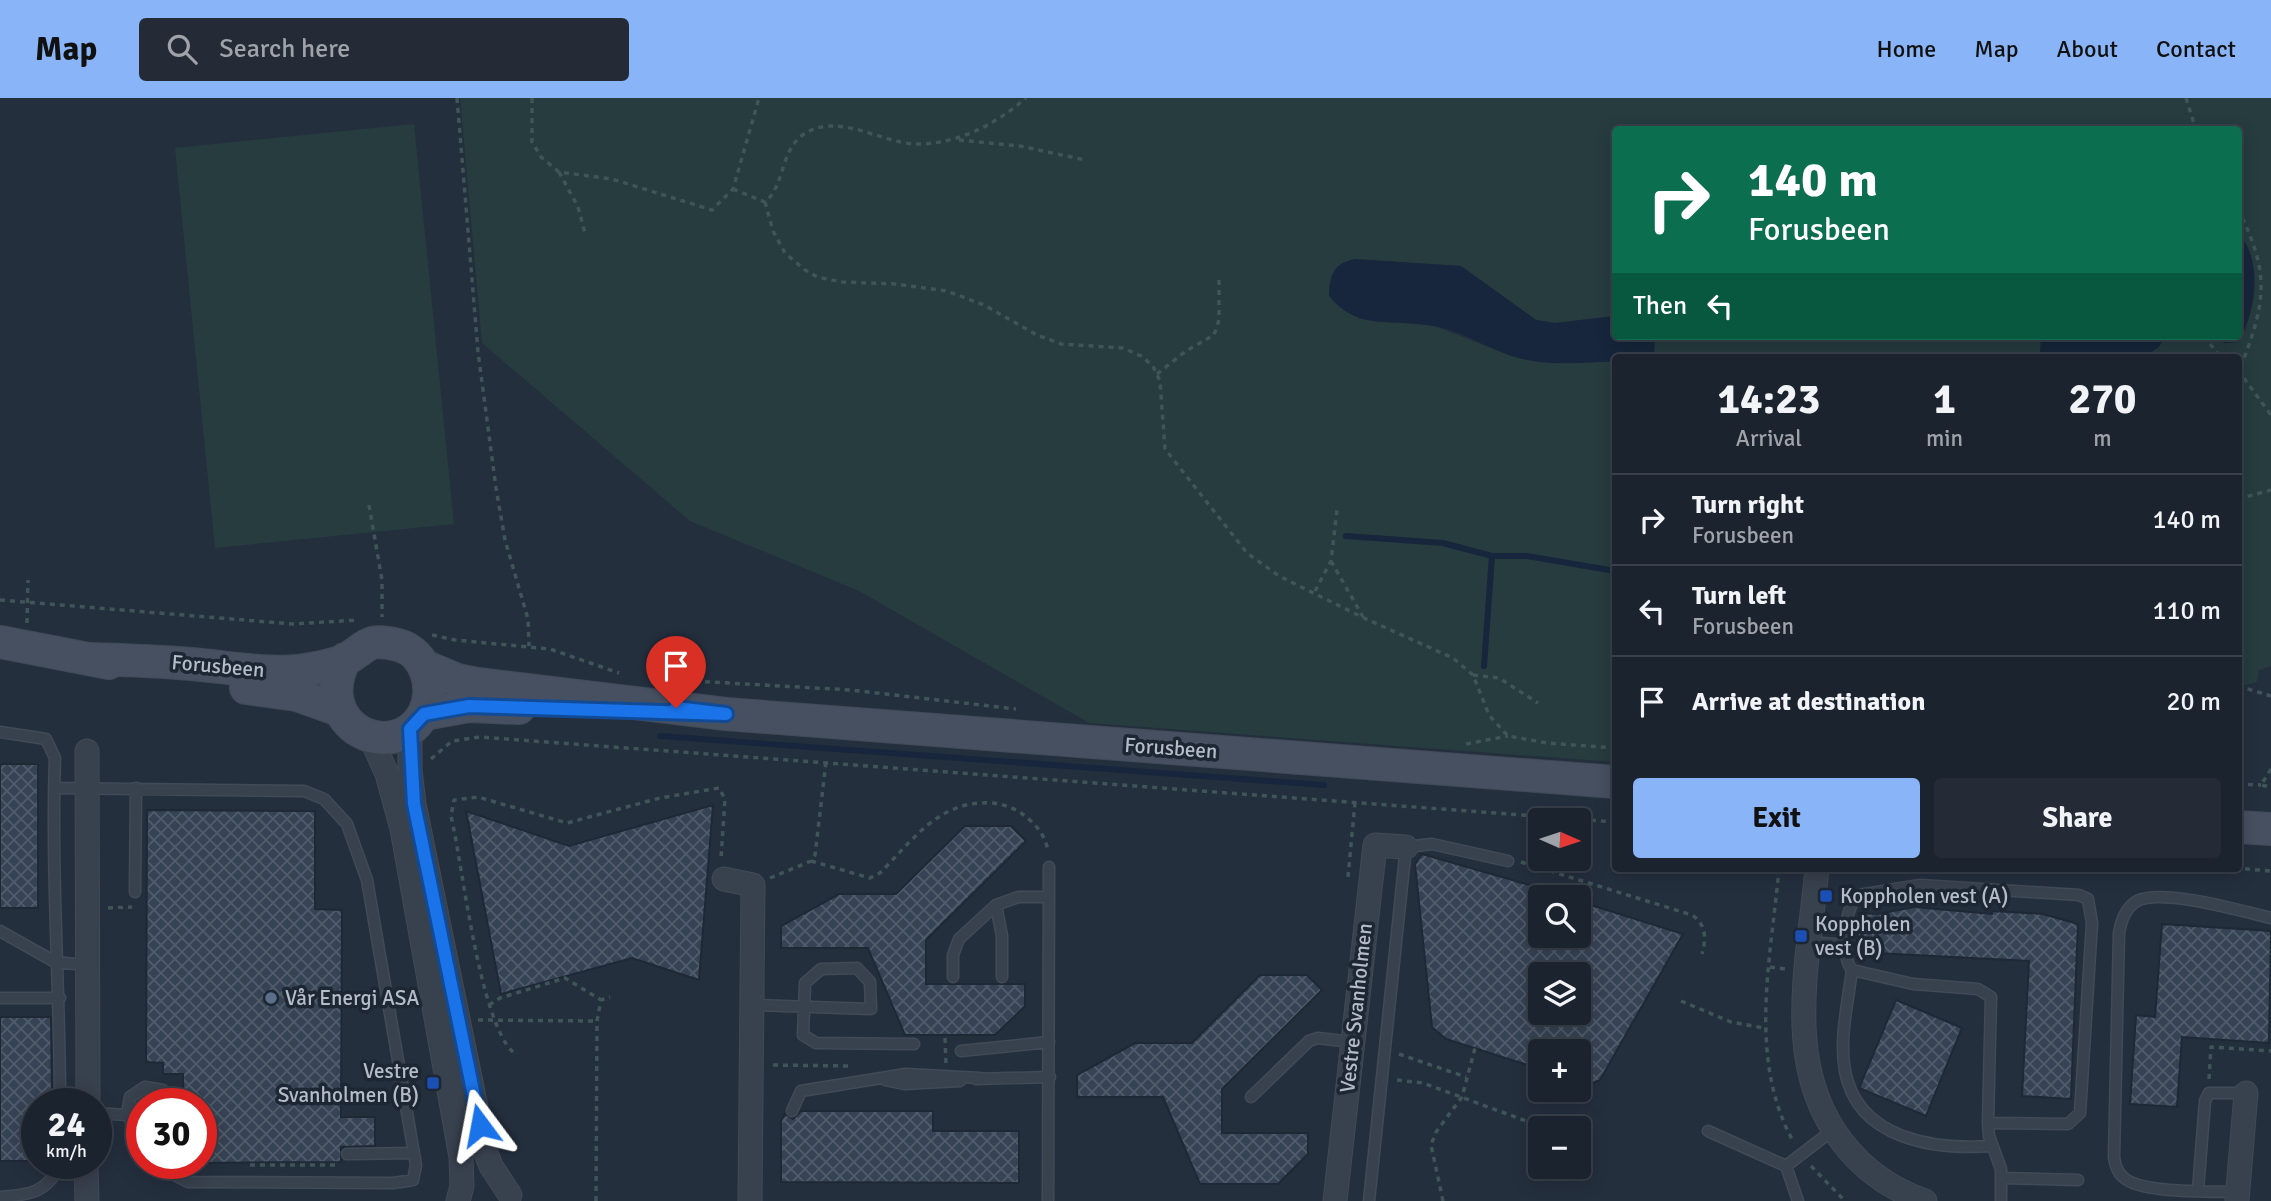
<!DOCTYPE html>
<meta charset="utf-8">
<style>
body{margin:0;font-family:Signika,sans-serif;background:#242b36;color:#f1f3f6;height:100vh;display:flex;flex-direction:column;font-size:26px;white-space:nowrap}
*{box-sizing:border-box;margin:0}
p{font-size:23px;color:#a0a4aa}
.icon{flex:none;width:38px;height:38px;fill:none;stroke:currentColor;stroke-width:2;stroke-linecap:round;stroke-linejoin:round}
.map{position:relative;flex:1;overflow:hidden}
.panel{position:absolute;left:1612px;top:256px;width:630px;height:518px;display:flex;flex-direction:column;background:#1b232e;border-radius:7px;box-shadow:0 4px 18px #0003,0 0 0 2px #39404a}
.panel>*{flex:none}
.guide{position:absolute;left:1612px;top:28px;width:630px;height:214px;border-radius:7px;box-shadow:0 4px 18px #0003,0 0 0 2px #39404a;background:#0b6e4f;color:#fff;overflow:hidden}
.needle{width:46px;rotate:93deg}
.buttons{position:absolute;left:1528px;top:710px;display:grid;gap:14px}
.buttons a{display:grid;place-items:center;width:63px;height:63px;border-radius:7px;background:#1b232e;box-shadow:0 4px 18px #0003,0 0 0 2px #39404a;font-size:35px}
.speed{position:absolute;left:21px;top:990px;display:flex;gap:14px;font-size:35px;font-weight:700;text-align:center}
.speed>*{display:grid;place-content:center;width:91px;height:91px;border-radius:50%;background:#1b232e;box-shadow:0 4px 18px #0003,0 0 0 2px #39404a;line-height:1}
.speed small{font-size:18px;font-weight:400}
.speed .limit{border:10px solid #d22;background:#fff;color:#111}
.pin{position:absolute;display:grid;place-items:center;width:60px;height:60px;color:#fff;margin:-72px -30px;border-radius:50% 50% 50% 0;rotate:-45deg;box-shadow:0 0 7px #0007}
.pin .icon{rotate:45deg}
.me{position:absolute;width:77px;margin:-38px;rotate:347deg;stroke-linejoin:round;filter:drop-shadow(0 0 5px #0008)}
.turn{display:flex;align-items:center;gap:24px;height:147px;padding:0 21px;font-size:32px}
.turn .icon{width:91px;height:91px;stroke-width:2.5}
.turn b{display:block;font-size:49px;line-height:60px}
.then{display:flex;align-items:center;height:66px;padding:0 21px;background:#0003;gap:14px;font-size:26px}
.eta{display:flex;justify-content:space-evenly;align-items:center;height:119px;text-align:center}
.eta b{font-size:42px;font-weight:800;line-height:49px}
.button{display:flex;gap:14px;margin-top:auto;padding:14px 21px}
.button a{flex:1;height:80px;border-radius:7px;background:#8ab4f8;color:#111;font-size:28px;font-weight:800;line-height:80px;text-align:center}
.button a+a{background:#242b36;color:#f1f3f6}
ul{padding:0;list-style:none}
li{display:flex;align-items:center;gap:21px;height:91px;padding:0 21px;border-top:2px solid #39404a}
li div{flex:1}
li b{display:block;font-size:26px}
li em{font-style:normal}
header{display:flex;align-items:center;gap:42px;box-sizing:border-box;height:98px;padding:0 35px;background:#8ab4f8;color:#111}
header strong{font-size:33px}
nav{display:flex;gap:38px;margin-inline-start:auto;font-size:24px}
.search{width:490px;height:63px;background:#242b36;display:flex;align-items:center;gap:18px;box-sizing:border-box;padding:0 24px;border-radius:7px;color:#a0a4aa;font-size:26px}
.map>svg:first-child{display:block}
.grass{fill:#263c3f}
.water{fill:#17263c}
.lines{fill:none;stroke-linecap:round;stroke-linejoin:round}
.stream{stroke:#17263c;stroke-width:6}
.building{fill:url(#building-cross-hatch);stroke:#1f2835;stroke-width:2;fill-rule:evenodd}
.lane-casing{stroke:#414a57;stroke-width:13}
.street-casing{stroke:#414a57;stroke-width:25}
.secondary-casing{stroke:#414a57;stroke-width:34}
.path{stroke:#3f5557;stroke-width:3.5;stroke-dasharray:5 5;stroke-linecap:butt}
.lane{stroke:#38414e;stroke-width:10}
.street{stroke:#38414e;stroke-width:23}
.secondary{stroke:#465061;stroke-width:32}
.route-casing{stroke:#114b97;stroke-width:18}
.route{stroke:#1a73e8;stroke-width:12}
.transit-dot{fill:#1a4fb4;stroke:#1d2633;stroke-width:2.5}
.service-dot{fill:#5c6f8a;stroke:#1d2633;stroke-width:2.5}
.labels{text-anchor:middle;dominant-baseline:central;stroke-width:7;stroke-linejoin:round;paint-order:stroke}
.street-label{font-size:21px;fill:#b4bcc9;stroke:#1d2633}
.poi-label{font-size:21px;fill:#b4bcc9;stroke:#1d2633;text-anchor:start}
</style>
<header>
<strong>Map</strong>
<div class="search"><svg class="icon" aria-label="search" viewBox="0 0 24 24"><circle cx="10" cy="10" r="6"/><path d="M15 15l6 6"/></svg>Search here</div>
<nav><a>Home</a><a>Map</a><a>About</a><a>Contact</a></nav>
</header>
<div class="map">
<svg width="2271" height="1103" viewBox="0 0 2271 1103">
<defs>
<pattern id="building-cross-hatch" width="8" height="8" patternUnits="userSpaceOnUse" patternTransform="scale(1.75)"><rect width="8" height="8" fill="#364354"/><path d="M0 0l8 8M0 8l8-8" fill="none" stroke="#515c6b"/></pattern>
</defs>
<rect width="100%" height="100%" fill="#242f3e"/>
<path class="grass" d="M460 0H2271V568L2259 572 2257 584 2238 589V259H2144L2159 249 2165 238H2217L2224 245 2238 244 2246 231 2238 134V32H1615V218L1555 225 1536 222 1461 168 1354 161 1359 221 1435 228 1511 258 1572 265 1615 263V664L1089 625 859 493 690 423 482 245Z
M414 26 454 426 215 450 175 50Z
M1655 238H2041L2040 259H1644L1654 255Z"/>
<path class="water" d="M2238 134C2263 163 2257 212 2238 244L2224 245 2217 238H2238Z
M1354 161 1461 168 1536 222 1555 225 1615 218V238H1655L1654 255 1644 259H1615V263C1580 265 1543 269 1509 257 1484 248 1459 232 1433 228 1393 220 1358 234 1329 198 1330 177 1332 167 1354 161Z
M2041 238H2165L2159 249 2144 259H2040Z"/>
<g class="lines">
<path class="stream" d="M1346 438 1443 445 1492 458H1527L1615 473
M1484 568 1492 458
M660 638 1324 687"/>
</g>
<path class="building" d="M0 666H38V810H0Z
M713 707 699 882 632 860 501 896 466 713 569 748Z
M147 712 315 713V811L342 812 341 1019H375V1048L341 1049V1064L201 1065V1006H183V976H163V965L146 964Z
M965 728H1011L1026 743 926 842V886H1025V908L995 937H905L868 850H781V828L839 796H896Z
M1422 756 1540 790V838H1578V803L1683 836 1600 982 1591 986 1578 983V954H1540V971L1446 941 1432 929 1415 766ZM1540 877H1578V915H1540Z
M1914 809 1992 816V813L2043 816 2078 826 2071 1001 2022 998 2029 863 1857 854 1859 815 1878 816Z
M2162 826 2271 833 2269 945 2182 939 2177 1009 2130 1006 2136 917 2155 919Z
M1260 877H1307L1322 892 1222 991V1035H1308V1056L1278 1086H1200L1163 999H1077V977L1135 945H1192Z
M1896 902 1962 930 1926 1018 1859 990Z
M0 919H51L52 1006H37V1063H0Z
M801 1013H933V1033H1019V1085L781 1084V1023L785 1016 793 1021Z"/>
<g class="lines">
<defs>
<path id="lane" d="M0 634 46 641 55 660C51 776 60 891 60 1006
M54 690 304 693 324 701 347 726 367 782 416 1067 413 1082 393 1085 188 1084 174 1077 168 1066
M135 794 136 690
M996 807 1002 838V879
M0 833 55 864 86 867
M1810 844 1846 847
M1852 872C1848 904 1839 941 1845 973 1858 1042 1935 1052 1992 1048
M953 879V857L959 841 996 807 1018 799H1049
M0 900H60
M752 907C792 908 831 910 871 911L870 884 857 870 821 871 805 885 803 937 816 945 914 946
M961 953 1049 944
M976 981 1050 979
M885 982 904 986 960 983
M1251 999 1309 943 1318 940 1351 944
M792 1013 801 993 906 976 980 980
M96 1015 127 1017
M1988 1025 2068 1026 2080 1015 2092 825 2088 801 2079 797 1920 787 1859 797C1844 807 1840 858 1852 872L1913 886 1978 891 1991 899 1988 1025 1989 1038 2001 1071V1103
M142 1032 136 1030 127 1017 130 999 145 989 163 992 172 1006
M1708 1033 1786 1068 1833 1032
M347 1056 414 1055
M1786 1068 1798 1103
M2002 1080 2078 1082
M2198 1092 2205 1003 2209 995H2246
M2238 1094C2212 1093 2140 1096 2123 1079 2117 1074 2115 1067 2114 1059L2119 835C2121 823 2125 810 2137 803 2162 790 2242 813 2271 820
M0 1099C29 1097 47 1095 61 1066
M1048 1103 1049 769
M1369 1103 1406 749 1432 746 1508 763"/>
<path id="street" d="M410 630V671L414 706 485 1053 491 1068 510 1097
M370 638 387 676 402 731 461 1059 462 1088 458 1103
M87 653 88 1006
M1817 770C1809 862 1781 967 1843 1045 1864 1072 1893 1092 1925 1103
M724 781 753 787 750 1103
M86 1066 87 1103
M1335 1103 1375 747 1406 749
M2237 1103 2246 995"/>
<path id="secondary" d="M0 544 109 565
M90 561C124 562 157 563 191 566 226 569 263 576 298 573 312 571 332 568 345 562 368 549 366 539 398 547 427 554 437 593 423 617 393 667 310 629 345 561
M424 568 457 582 477 586 726 616 1615 684
M246 590 297 597 339 612
M424 616 469 608 519 610
M2238 729 2271 731"/>
</defs>
<use href="#lane" class="lane-casing"/>
<use href="#street" class="street-casing"/>
<use href="#secondary" class="secondary-casing"/>
<path class="path" d="M457 0 478 254 496 390 505 442 528 521 529 548
M532 0V44L541 59 559 74 612 81 712 112 733 91 759 0
M2186 0 2196 32
M959 42 1020 48 1085 62
M559 74 578 109 585 135
M733 91 765 104C785 88 780 52 804 36 837 14 880 44 914 46 956 47 995 27 1026 0
M765 104 773 133 785 155 805 172 817 179 842 184 895 186 947 193 984 207 1037 237 1061 246 1123 250 1141 258 1153 268 1160 283 1165 351 1247 455 1279 478 1364 520 1453 560 1473 577 1489 617 1508 638 1547 645 1615 650
M2238 111C2271 177 2266 205 2239 273
M2204 238 2220 259
M2238 272 2271 317
M1157 276 1186 253 1214 237 1219 222V178
M2238 401 2271 392
M369 407 382 482V519
M1331 463 1363 519
M1315 493 1331 463 1337 412
M0 502 293 526 357 522
M27 525 28 482
M432 537 455 542 550 551 619 575
M1473 577 1499 580 1538 605
M675 582 851 592 1016 611
M2238 588 2271 598
M1466 646 1508 638
M431 661 452 643 480 639 1615 724
M2271 671 2261 687 2271 689
M2238 686 2261 687
M811 763 870 780 880 775C913 742 939 702 991 705 1002 706 1012 709 1021 715 1035 725 1046 737 1048 754
M1521 764 1692 817C1707 827 1706 841 1702 856
M1779 770C1771 862 1747 961 1794 1045
M2235 770 2271 773
M1348 779 1355 704
M770 780 811 763 815 757 826 664
M108 810 132 809
M1770 869 1785 871
M1681 903 1731 924 1764 930
M489 907 500 900 565 880 601 902
M478 922 597 923
M945 940 946 966
M513 954C479 922 463 769 451 718L454 702 478 699 567 725 660 700 719 690 725 701 721 760
M1399 956 1466 979
M773 967 852 968
M2209 981 2211 949 2271 953
M1397 982 1423 985 1545 1030
M250 1067H337
M1811 1068 1845 1103
M596 1103 597 923 601 902 610 899
M1443 1103 1431 1047 1436 1034 1462 999 1475 950"/>
<use href="#lane" class="lane"/>
<use href="#street" class="street"/>
<use href="#secondary" class="secondary"/>
</g>
<g class="lines">
<defs>
<path id="route" d="M480 1027 414 706 410 631 424 616 469 608 726 616 676 610"/>
</defs>
<use href="#route" class="route-casing"/>
<use href="#route" class="route"/>
</g>
<g class="transit-dot">
<rect x="1819" y="791" width="14" height="14" rx="3.5"/>
<rect x="1794" y="831" width="14" height="14" rx="3.5"/>
<rect x="426" y="978" width="14" height="14" rx="3.5"/>
</g>
<circle class="service-dot" cx="271" cy="900" r="7"/>
<g class="labels">
<g class="street-label">
<text transform="translate(218 568) rotate(5)">Forusbeen</text>
<text transform="translate(1171 650) rotate(4)">Forusbeen</text>
<text transform="translate(1356 910) rotate(-84)">Vestre Svanholmen</text>
</g>
<g class="poi-label">
<text x="1840" y="798">Koppholen vest (A)</text>
<text x="1815" y="826">Koppholen<tspan x="1815" dy="24">vest (B)</tspan></text>
<text x="285" y="900">Vår Energi ASA</text>
<text x="419" y="973" text-anchor="end">Vestre<tspan x="419" dy="24">Svanholmen (B)</tspan></text>
</g>
</g>
</svg>
<div class="buttons">
<a><svg class="needle" viewBox="-14 -14 28 28"><path d="M0-13l5 13h-10z" fill="#e53935"/><path d="M0 13l5-13h-10z" fill="#a0a4aa"/></svg></a>
<a><svg class="icon" aria-label="search" viewBox="0 0 24 24"><circle cx="10" cy="10" r="6"/><path d="M15 15l6 6"/></svg></a>
<a><svg class="icon" aria-label="layers" viewBox="0 0 24 24"><path d="M12 4l9 5-9 5-9-5zM3 14l9 5 9-5"/></svg></a>
<a>+</a>
<a>−</a>
</div>
<div class="speed"><div>24<small>km/h</small></div><div class="limit">30</div></div>
<div class="pin" style="left:676px;top:610px;background:#d93025"><svg class="icon" aria-label="arrive" viewBox="0 0 24 24"><path d="M6 21V4h12l-3 4 3 4H6"/></svg></div>
<svg class="me" style="left:480px;top:1027px" viewBox="-20 -20 40 40"><path d="M0-17L14 15 0 8-14 15z" fill="#1a73e8" stroke="#fff" stroke-width="4"/></svg>
<div class="guide">
<div class="turn"><svg class="icon" aria-label="right" viewBox="0 0 24 24"><path d="M7 20v-9h11M14 6l5 5-5 5"/></svg><div><b>140 m</b>Forusbeen</div></div>
<div class="then">Then<svg class="icon" aria-label="left" viewBox="0 0 24 24"><path d="M17 20v-9H6M10 6l-5 5 5 5"/></svg></div>
</div>
<section class="panel">
<div class="eta">
<div><b>14:23</b><p>Arrival</p></div>
<div><b>1</b><p>min</p></div>
<div><b>270</b><p>m</p></div>
</div>
<ul>
<li><svg class="icon" aria-label="right" viewBox="0 0 24 24"><path d="M7 20v-9h11M14 6l5 5-5 5"/></svg><div><b>Turn right</b><p>Forusbeen</p></div><em>140 m</em></li>
<li><svg class="icon" aria-label="left" viewBox="0 0 24 24"><path d="M17 20v-9H6M10 6l-5 5 5 5"/></svg><div><b>Turn left</b><p>Forusbeen</p></div><em>110 m</em></li>
<li><svg class="icon" aria-label="arrive" viewBox="0 0 24 24"><path d="M6 21V4h12l-3 4 3 4H6"/></svg><div><b>Arrive at destination</b></div><em>20 m</em></li>
</ul>
<div class="button"><a>Exit</a><a>Share</a></div>
</section>
</div>
